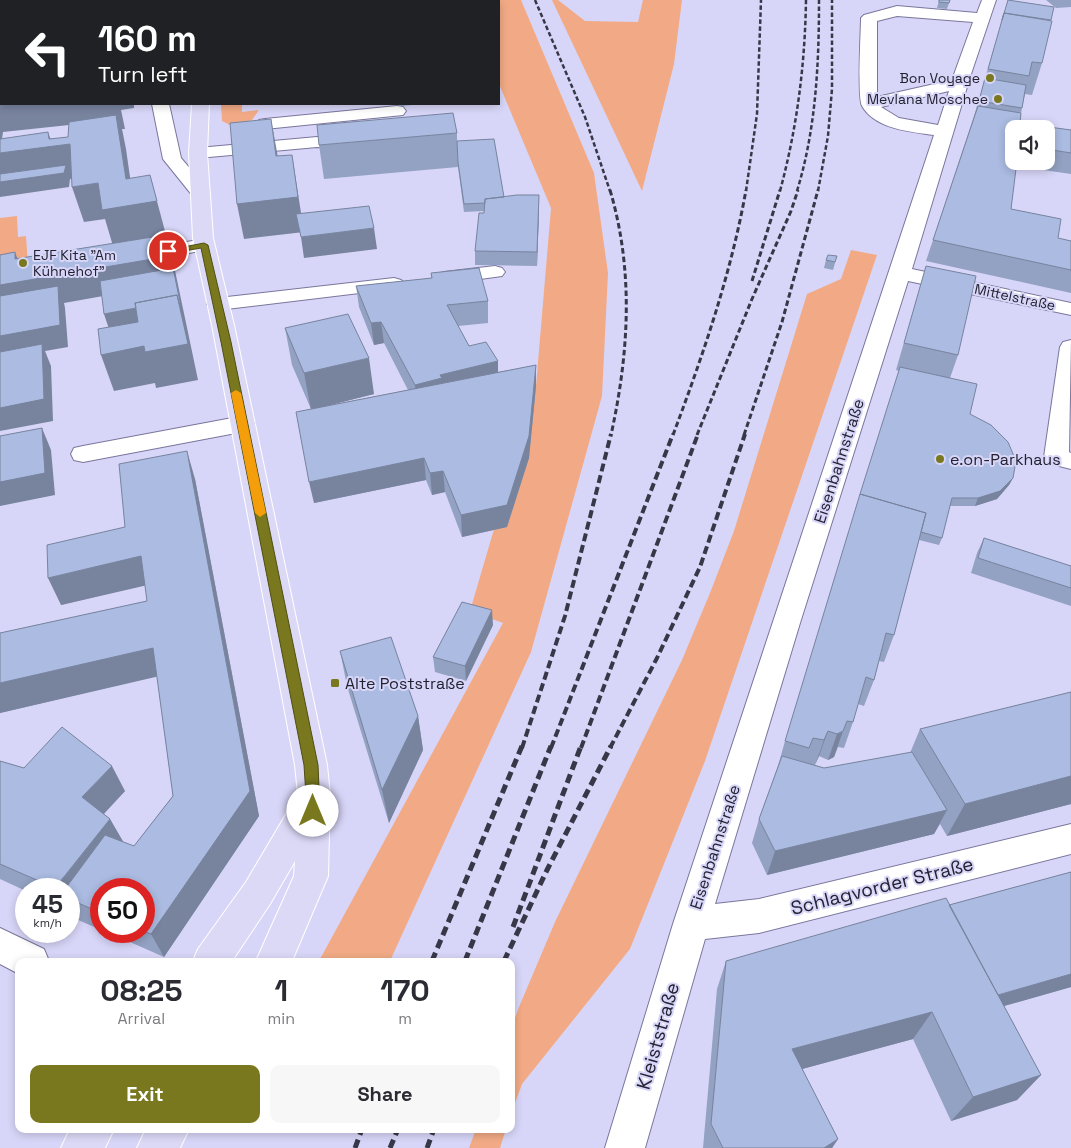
<!DOCTYPE html>
<meta charset="utf-8">
<style>
body{margin:0;font-family:"Space Grotesk",sans-serif;background:#f7f7f7;color:#2b2b33;height:100vh;display:flex;flex-direction:column;font-size:19px;white-space:nowrap}
*{box-sizing:border-box;margin:0}
p{font-size:16px;color:#7c7c81}
.icon{flex:none;width:28px;height:28px;fill:none;stroke:currentColor;stroke-width:2;stroke-linecap:round;stroke-linejoin:round}
.map{position:relative;flex:1;overflow:hidden}
.drawer{position:absolute;left:15px;top:958px;width:500px;height:175px;display:flex;flex-direction:column;background:#fff;border-radius:10px;box-shadow:0 2px 8px #0003}
.drawer>*{flex:none}
.hud{position:absolute;left:0px;top:0px;width:500px;height:105px;box-shadow:0 2px 8px #0003;background:#202124;color:#fff;overflow:hidden}
.fabs{position:absolute;left:1005px;top:120px;display:grid;gap:10px}
.fabs a{display:grid;place-items:center;width:50px;height:50px;border-radius:10px;background:#fff;box-shadow:0 2px 8px #0003;font-size:25px}
.speed{position:absolute;left:15px;top:878px;display:flex;gap:10px;font-size:25px;font-weight:700;text-align:center}
.speed>*{display:grid;place-content:center;width:65px;height:65px;border-radius:50%;background:#fff;box-shadow:0 2px 8px #0003;line-height:1}
.speed small{font-size:12px;font-weight:400}
.speed .limit{border:8px solid #d22;background:#fff;color:#111}
.pin{position:absolute;display:grid;place-items:center;width:42px;height:42px;color:#fff;margin:-21px;border:2px solid #fff;border-radius:50%;box-shadow:0 1px 5px #0007}
.me{position:absolute;width:55px;margin:-28px;rotate:0deg;stroke-linejoin:round;filter:drop-shadow(0 0 4px #0008)}
.turn{display:flex;align-items:center;gap:18px;height:105px;padding:0 15px;font-size:22px}
.turn .icon{width:65px;height:65px;stroke-width:2.5}
.turn b{display:block;font-size:35px;line-height:42px}
.eta{display:flex;justify-content:space-evenly;align-items:center;height:85px;text-align:center}
.eta b{font-size:30px;font-weight:800;line-height:35px}
.button{display:flex;gap:10px;margin-top:auto;padding:10px 15px}
.button a{flex:1;height:58px;border-radius:10px;background:#79781e;color:#fff;font-size:20px;font-weight:800;line-height:58px;text-align:center}
.button a+a{background:#f7f7f7;color:#2b2b33}
.map>svg:first-child{display:block}
.green{fill:#f1aa85}
.lines{fill:none;stroke-linecap:round;stroke-linejoin:round}
.minor-casing{stroke:#79769c;stroke-width:2}
.major-casing{stroke:#fff;stroke-width:2}
.minor{fill:#fff;fill-rule:evenodd}
.major{fill:#dcd9f7;fill-rule:evenodd}
.rail-far3{stroke:#383748;stroke-width:2.5;stroke-dasharray:4.5 2.5;stroke-linecap:butt}
.rail-far2{stroke:#383748;stroke-width:3;stroke-dasharray:5.5 3;stroke-linecap:butt}
.rail-far1{stroke:#383748;stroke-width:4;stroke-dasharray:8 4;stroke-linecap:butt}
.rail{stroke:#383748;stroke-width:5;stroke-dasharray:9 5;stroke-linecap:butt}
.wall{fill:#93a1c2;fill-rule:evenodd}
.shaded-wall{fill:#78839e}
.building{fill:#abbbe1;stroke:#78839e}
.route{fill:#79781e;stroke:#4f4e14}
.slow{fill:#f59e0b}
.poi-dot{fill:#79781e;stroke:#d8d6f8;stroke-width:2}
.labels{text-anchor:middle;dominant-baseline:central;stroke-width:4;stroke-linejoin:round;paint-order:stroke}
.far-poi-label{font-size:14px;fill:#222130;stroke:#d8d6f8;text-anchor:end}
.far-street-label{font-size:14px;fill:#222130;stroke:#d8d6f8}
.poi-label{font-size:16px;fill:#222130;stroke:#d8d6f8;text-anchor:start}
.street-label{font-size:16px;fill:#222130;stroke:#d8d6f8}
.near-street-label{font-size:19px;fill:#222130;stroke:#d8d6f8}
</style>
<div class="map">
<svg width="1071" height="1148" viewBox="0 0 1071 1148">
<rect width="100%" height="100%" fill="#d8d6f8"/>
<path class="green" d="M464 0H521L594 173 608 273 602 396 531 652 390 961H319L503 623 470 611 536 386 551 208 499 84V1Z
M552 0H558L585 21 638 22 643 0H682L674 64 642 191Z
M221 104H242V112L259 110 252 120 232 126 222 121Z
M17 216 18 237 26 236 28 265 0 261V218Z
M851 250 877 255 705 761 630 949 522 1084 511 1114V1029L519 1007 555 922 682 660 710 593 734 531 807 294 841 279Z
M476 1129H506L500 1148H469Z"/>
<g class="lines">
<defs>
<path id="minor" d="M143 0H157V1H143Z
M982 0H996L970 77 912 269 1071 303V315L908 281 800 623 715 904 759 899 1071 824V854L759 933 705 939 645 1148H605L673 924 934 135C911 132 875 129 862 106 857 97 861 32 861 18L864 15 897 6 977 13ZM897 16 973 22 952 80 877 97V21ZM949 91 938 125 899 118 881 107Z
M152 104H169L181 158 209 191 206 195H192L163 159Z
M397 106 403 107 406 111 403 115 265 129 259 128 256 124 259 120 265 119Z
M317 137 362 141 365 145 362 149 356 150 317 147 198 158 192 157 189 153 192 149 198 148Z
M204 239 211 241 214 245 211 249 134 263 127 261 124 257 127 253 134 251Z
M495 266 502 268 505 272 502 276 444 284 437 282 434 278 437 274 444 272Z
M394 278 401 280 405 284 401 288 218 310 210 309 207 304 210 299 218 298Z
M1071 340 1069 452 1071 453V469L1047 463 1044 457 1060 347 1063 342Z
M243 416 252 418 255 424 252 430 83 462 74 460 71 454 74 448 83 446Z
M0 928 44 949 49 961H19V974L0 964Z"/>
<path id="major" d="M193 0H207V1H193Z
M192 104H209L207 153 213 238 234 325 327 765 330 795 328 876 292 961H256L294 876 295 861 270 904 232 961H193L198 949 246 882 298 794 295 765 212 325 193 238 189 153Z
M70 1129H114L105 1148H61Z
M146 1129H189L180 1148H137Z"/>
</defs>
<use href="#minor" class="minor-casing"/>
<use href="#major" class="major-casing"/>
<use href="#minor" class="minor"/>
<use href="#major" class="major"/>
<path class="rail-far3" d="M535 0 585 117 610 191
M746 191 757 114 761 0
M780 191C797 128 805 65 806 0
M797 191C816 129 819 64 819 0
M818 191 828 136 832 89V0"/>
<path class="rail-far2" d="M610 190C634 271 629 353 611 435
M752 281 780 190
M673 435C703 355 731 274 746 190
M697 435 752 299 791 211 798 190
M744 435 782 322 818 190"/>
<path class="rail-far1" d="M522 748 565 616 611 434
M551 748 673 434
M581 748 698 434
M610 748 657 658 700 567 745 434"/>
<path class="rail" d="M513 927 581 746
M432 961 522 746
M465 961 551 746
M504 961 547 870 611 746
M355 1148 362 1129
M390 1148 398 1129
M427 1148 434 1129"/>
</g>
<path class="wall" d="M0 0H79V1H1V17L0 13Z
M88 0H135L136 1H88Z
M939 0H950L947 9 937 8Z
M1008 0 1042 63 1032 95 1025 94 1021 113 1020 123 1071 130V174L1016 166 1011 209 1058 238 1071 241V293L926 261 933 240 974 116ZM1014 129H1046V161H1014Z
M1046 0H1071V7L1056 8Z
M400 104H424L401 106Z
M457 133V141L504 197 539 209 537 266 475 265V251L484 211 464 212 458 167 324 179 319 145Z
M837 256 833 270 824 268 826 260Z
M926 266 958 355 950 378 970 414 1013 478 1009 485 997 499 975 506H950L942 538 939 545 919 540 894 635 884 662 879 661 874 680 864 706 858 704 853 722 844 748 838 747 834 757 828 760 819 756 815 765 824 768 910 753 920 729 1071 692V804L947 836 940 824 934 834 767 875 752 843 759 819 778 766 785 741 899 371 896 370Z
M431 273 488 301V323L458 326 469 346 498 361V372L536 365V386L529 458 507 527 462 537 445 492 432 495 426 480 314 503 311 409 292 365 285 328 374 394 321 407 408 390 384 343 374 345 359 307 356 286 432 278Z
M195 479 259 816 164 957 105 931H144L101 889V930L76 919 71 911H69V889H26V891L0 879V761L24 768 125 791 104 814 110 819 123 842 134 846 173 796 157 676 0 713V633L147 601 145 585 61 605 125 527Z
M984 538 1071 566V606L971 573 977 553Z
M493 625 466 681 435 672 433 657Z
M340 651 418 716 423 750 389 823 347 686Z
M1071 872V987L1004 1006 1041 1075 1017 1100 951 1121 913 1039 802 1069 838 1139 832 1148H703L717 989 726 961 949 905Z"/>
<path class="shaded-wall" d="M72 0H79V1H72Z
M129 0H135L136 1H129Z
M0 52H1V72H0Z
M0 98H1V104H134V108L121 110 125 129H122L126 149 134 205 150 175 173 261 198 380 156 388 155 383 114 391 101 355 177 295 176 283 64 303 65 308 68 347 45 351 51 366 53 421 0 431V285L15 259V252L25 279 113 246 105 219 84 222 72 187 98 183 133 205 69 125 3 132 0 153Z
M271 119 277 152 282 190 276 156Z
M48 132 53 146 70 144 81 178 70 179 69 187 0 197V153L49 139Z
M292 155 304 232 244 239 237 204Z
M539 195V209L537 266V252Z
M374 228 377 249 304 258 301 237Z
M138 307 143 322 109 329 104 314Z
M381 322 384 343 374 345 371 323Z
M369 358 374 394 311 410 304 373Z
M498 361V382L417 407 415 385 440 375Z
M536 365V386L529 458 507 527 462 537 461 515Z
M42 428 51 450 55 495 0 506V482Z
M187 451 195 479 259 816 164 957 151 934 250 791Z
M424 458 426 480 314 503 309 482Z
M443 471 445 492 432 495 430 473Z
M1013 478 1009 485 997 499 975 506 978 498Z
M141 556 152 584 61 605 48 578Z
M492 610 493 625 466 681 465 666Z
M153 648 164 675 0 713V683Z
M418 716 423 750 389 823 382 790Z
M828 731 819 756 815 765 824 740Z
M843 731 834 757 828 760 837 734Z
M112 766 125 791 96 822 82 797Z
M1071 776V804L947 836 965 804Z
M947 810 934 834 767 875 775 851Z
M110 819 124 843 69 889H55Z
M1071 974V987L976 1014 989 998Z
M932 1012 913 1039 780 1075 792 1049Z
M1041 1075 1017 1100 951 1121 973 1097Z
M838 1139 832 1148H824Z"/>
<path class="building" d="M379 0H447L448 1H379Z
M939 0H950L949 3 939 2Z
M1008 0 1054 7 1051 20 1004 13 1002 20Z
M1004 13 1052 21 1042 63 1032 62 1029 76 988 69Z
M0 26H1V52H0Z
M985 78 1026 85 1022 108 979 101Z
M0 89H1V98H0Z
M978 106 1021 113 1020 123 1071 130V153L1046 149V129H1014V161H1017L1011 209 1061 219 1058 238 1071 241V270L933 240Z
M453 113 457 133 319 145 317 125Z
M116 115 126 179 150 175 157 201 102 210 98 183 72 187 70 144 0 153V139L48 132 49 139 68 137 69 122Z
M271 119 276 156 292 155 298 197 237 204 230 123Z
M118 120H119L122 135Z
M494 139 504 197 485 199V203L464 204 458 162 457 141Z
M66 165 64 173 0 182V174Z
M517 195H539L537 252 475 251 479 213H484L485 199Z
M369 206 374 228 301 237 296 214Z
M165 235 170 256 0 285V255L15 252V259Z
M828 255 837 256 835 262 826 260Z
M926 266 976 276 958 355 904 343Z
M173 268 183 316 177 295 135 303 136 308 104 314 100 281Z
M479 268 488 301 447 305 469 346 486 342 498 361 440 375 442 378 415 385 381 322 371 323 356 286 432 278 431 273Z
M58 286 60 325 0 336V296Z
M177 295 188 344 145 352 144 346 101 355 98 329 138 322 135 303Z
M348 314 369 358 304 373 285 328Z
M42 344 44 399 0 408V352Z
M536 365 529 436 507 505 461 515 443 471 430 473 424 458 309 482 296 412Z
M900 367 977 384 970 414 991 425 1008 442 1016 461 1013 478 1000 491 978 498H952L942 538 921 532 926 513 860 494Z
M42 428 45 473 0 482V436Z
M187 451 250 791 151 934 143 931 144 889H101V913L69 899V889H65L105 835 134 846 173 796 153 648 0 683V633L147 601 141 556 48 578 47 545 125 527 119 464Z
M860 494 926 513 894 635 886 633 874 680 866 677 853 722 847 721 843 731 837 734 828 731 824 740 813 738 809 748 785 741Z
M984 538 1071 566V588L978 558Z
M462 602 492 610 465 666 433 657Z
M391 637 418 716 382 790 340 651Z
M1071 692V776L965 804 920 729Z
M62 727 112 766 82 797 110 819 55 888 0 864V761L24 768Z
M912 752 947 810 775 851 759 819 782 756 824 768Z
M1071 872V974L998 995 949 905Z
M946 898 1041 1075 973 1097 932 1012 792 1049 838 1139 824 1148H723L711 1124 726 961Z"/>
<path class="route" d="M204 243 208 245 231 342 318 765 320 811 318 815 313 817 309 815 307 811 304 765 221 342 201 248 168 254 163 251Z"/>
<path class="slow" d="M236 390 241 393 266 513 260 517 255 513 231 393Z"/>
<g class="poi-dot">
<circle cx="990" cy="78" r="5"/>
<circle cx="998" cy="99" r="5"/>
<circle cx="23" cy="263" r="5"/>
<circle cx="940" cy="459" r="5"/>
<rect x="330" y="678" width="10" height="10" rx="2.5"/>
</g>
<g class="labels">
<g class="far-poi-label">
<text x="980" y="78">Bon Voyage</text>
<text x="988" y="99">Mevlana Moschee</text>
<text x="33" y="255" text-anchor="start">EJF Kita "Am<tspan x="33" dy="16">Kühnehof"</tspan></text>
</g>
<g class="far-street-label">
<text transform="translate(1015 297) rotate(12)">Mittelstraße</text>
</g>
<g class="poi-label">
<text x="950" y="459">e.on-Parkhaus</text>
<text x="345" y="683">Alte Poststraße</text>
</g>
<g class="street-label">
<text transform="translate(839 461) rotate(-72)">Eisenbahnstraße</text>
<text transform="translate(715 847) rotate(-72)">Eisenbahnstraße</text>
</g>
<g class="near-street-label">
<text transform="translate(882 886) rotate(-14)">Schlagvorder Straße</text>
<text transform="translate(658 1036) rotate(-74)">Kleiststraße</text>
</g>
</g>
</svg>
<div class="fabs">
<a><svg class="icon" aria-label="sound" viewBox="0 0 24 24"><path d="M4 9h4l5-4v14l-5-4H4zM17 9q2 3 0 6"/></svg></a>
</div>
<div class="speed"><div>45<small>km/h</small></div><div class="limit">50</div></div>
<div class="pin" style="left:168px;top:251px;background:#d93025"><svg class="icon" aria-label="arrive" viewBox="0 0 24 24"><path d="M6 21V4h12l-3 4 3 4H6"/></svg></div>
<svg class="me" style="left:313px;top:811px" viewBox="-20 -20 40 40"><circle r="19" fill="#fff"/><path d="M0-13L10 11 0 6-10 11z" fill="#79781e"/></svg>
<div class="hud">
<div class="turn"><svg class="icon" aria-label="left" viewBox="0 0 24 24"><path d="M17 20v-9H6M10 6l-5 5 5 5"/></svg><div><b>160 m</b>Turn left</div></div>
</div>
<section class="drawer">
<div class="eta">
<div><b>08:25</b><p>Arrival</p></div>
<div><b>1</b><p>min</p></div>
<div><b>170</b><p>m</p></div>
</div>
<div class="button"><a>Exit</a><a>Share</a></div>
</section>
</div>
